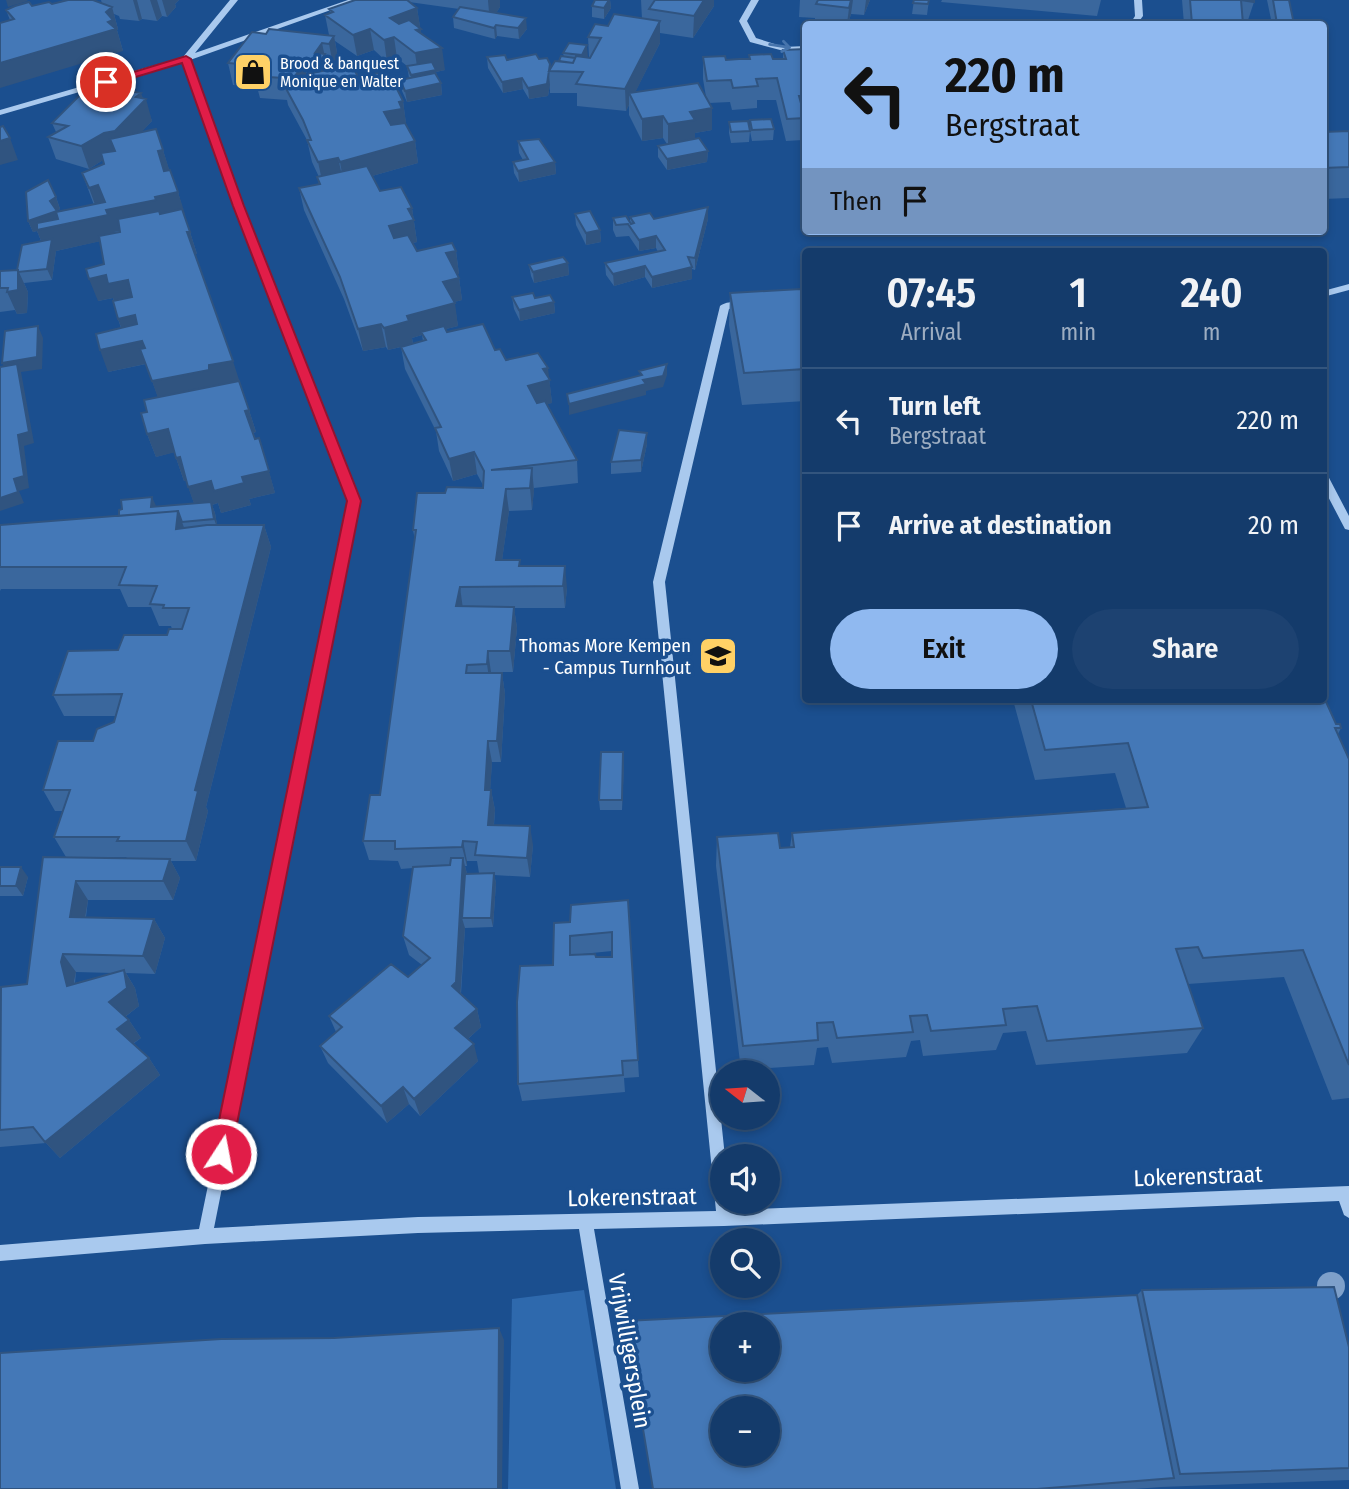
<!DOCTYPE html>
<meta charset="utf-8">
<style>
body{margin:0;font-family:"Fira Sans Condensed",sans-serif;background:#1d4271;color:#f1f3f6;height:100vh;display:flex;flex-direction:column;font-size:26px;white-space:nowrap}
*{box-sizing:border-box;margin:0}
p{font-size:23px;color:#9dadc1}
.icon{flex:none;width:38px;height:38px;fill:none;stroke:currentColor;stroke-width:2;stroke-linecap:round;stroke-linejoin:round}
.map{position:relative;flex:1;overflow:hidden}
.side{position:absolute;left:802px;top:248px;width:525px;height:455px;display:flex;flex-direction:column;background:#143b6b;border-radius:7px;box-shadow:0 4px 10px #0003,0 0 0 2px #33557e}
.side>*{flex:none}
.top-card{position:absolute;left:802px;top:21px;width:525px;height:214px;border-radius:7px;box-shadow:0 4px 10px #0003,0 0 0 2px #33557e;background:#90b9f0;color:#111;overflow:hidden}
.needle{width:46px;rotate:287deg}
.fabs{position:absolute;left:710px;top:1060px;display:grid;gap:14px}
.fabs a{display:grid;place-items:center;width:70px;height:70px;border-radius:50%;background:#143b6b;box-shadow:0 4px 10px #0003,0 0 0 2px #33557e;font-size:35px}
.pin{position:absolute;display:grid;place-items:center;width:60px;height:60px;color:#fff;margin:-30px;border:4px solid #fff;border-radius:50%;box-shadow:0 2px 7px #0007}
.me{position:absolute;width:77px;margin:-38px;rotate:11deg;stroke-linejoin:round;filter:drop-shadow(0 0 5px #0008)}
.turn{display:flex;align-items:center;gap:24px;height:147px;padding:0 28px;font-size:32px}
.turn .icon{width:91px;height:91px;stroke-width:2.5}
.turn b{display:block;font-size:49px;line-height:60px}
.then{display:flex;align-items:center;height:66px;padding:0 28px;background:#0003;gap:14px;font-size:26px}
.eta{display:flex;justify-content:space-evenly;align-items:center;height:119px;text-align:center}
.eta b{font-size:42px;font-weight:600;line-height:49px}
.cta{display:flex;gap:14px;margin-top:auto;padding:14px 28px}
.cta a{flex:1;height:80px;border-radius:42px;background:#90b9f0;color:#111;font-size:28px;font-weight:600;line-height:80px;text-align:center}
.cta a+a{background:#1d4271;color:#f1f3f6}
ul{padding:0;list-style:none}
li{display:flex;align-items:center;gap:21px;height:105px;padding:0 28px;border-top:2px solid #33557e}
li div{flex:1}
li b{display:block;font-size:26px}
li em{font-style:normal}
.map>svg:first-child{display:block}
.green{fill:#2e69ad}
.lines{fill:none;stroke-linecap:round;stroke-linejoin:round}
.minor{fill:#a9c9ee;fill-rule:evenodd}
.tree{fill:#7ea0ca}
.wall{fill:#3a679d;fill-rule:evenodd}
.shaded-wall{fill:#305480}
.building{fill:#4478b7;stroke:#305480;stroke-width:2;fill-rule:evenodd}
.oneway{stroke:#4674ac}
.route{fill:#e11d48;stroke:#92132f;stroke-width:2}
.labels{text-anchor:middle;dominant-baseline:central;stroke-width:7;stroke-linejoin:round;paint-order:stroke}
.far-poi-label{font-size:16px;fill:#fff;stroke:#1b4f8f;text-anchor:start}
.poi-label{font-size:19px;fill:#fff;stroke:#1b4f8f;text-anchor:end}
.near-street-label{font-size:23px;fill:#fff;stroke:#1b4f8f}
</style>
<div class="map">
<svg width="1349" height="1489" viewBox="0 0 1349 1489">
<rect width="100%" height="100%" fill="#1b4f8f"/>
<path class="green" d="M584 1290 616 1489H508L512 1299Z"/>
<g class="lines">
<path class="minor" d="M230 0H238L195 53 348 0H359L190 60 243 206 359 501 214 1228 418 1217 716 1211 653 582 720 306C726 301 742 300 748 305L746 307 729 309 665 582 725 1157H723V1202H730L731 1210 1349 1186V1218L1344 1215 1339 1201 724 1226 594 1229 639 1489H621L579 1229 418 1233 205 1244 0 1261V1245L199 1229 349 501 235 206 183 62 0 115V110L183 57Z
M751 0H759L747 21 756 38 784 47 805 46V50L784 51 750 42 739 21Z
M1134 0H1142L1143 16 1137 24H1130L1135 16Z
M1349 284V290L1323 297V291Z
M1323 473 1327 474 1349 516V530L1345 529 1323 487Z"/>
</g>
<circle class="tree" cx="1331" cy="1286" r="14"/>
<path class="wall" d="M65 0H93L102 4 101 0H179L175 4 176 7 167 17 162 16 157 21 142 19 139 21 120 19 119 16 114 14 118 29 117 30 123 51 10 20 6 10 52 4Z
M355 0H500V7L496 13 527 29 519 39 497 36 495 39 454 28 453 17 459 9 409 2 417 8 421 34 445 70 436 72 437 76 441 83 442 95 407 102 402 91 400 80 409 78 407 66 397 58 387 62 374 50 357 56 335 41 338 58 333 65H327L328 70 390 84 403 101 406 124 415 141 418 163 372 176 380 191 412 208 417 242 413 243 417 251H456L459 274H457L459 278 462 300 454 302 458 326 446 329 447 332 495 350 506 360 549 378 552 403 546 404 577 460 578 483 534 488 532 510 509 511 502 560 520 566 567 588 565 608H514L517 628 513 672H491V673H502L505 694 501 762H492L490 790H491L495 810 494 825 533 845 530 877 494 875 496 883 493 927 465 928 461 994 477 1009 481 1027 468 1039 478 1061 420 1116 409 1104 387 1123 328 1063 320 1046 336 1032 329 1016 408 977 422 965 409 955 403 936 413 868 401 869 398 861 369 860 363 841 380 795 415 540 413 530 445 493 483 488V485L477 474 453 481 439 451 436 431 405 369 401 347 388 350 386 347 363 351 344 299 304 210 299 188 319 184 317 177H319L312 162 307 140 288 105 287 100 260 98 257 87 233 85 228 63 329 35 325 15 330 13 329 9ZM422 335 423 341 413 344 412 338ZM467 861H477L479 873 467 874 465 866H467Z
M595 0H610L611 8 604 19 592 17V6Z
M641 0H714V6L693 38 660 33V43L635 92 706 97 703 79V57L726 60 749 59V55L773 59H783V50L805 49V118L803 140 786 141 776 100H757V108L732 110 730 102 709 103 712 108V130L695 133V139L708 151 707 162 667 170 658 157V146L667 144 663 138 642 141 629 115V105L626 111 577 106V93H550V85L548 96 529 99 523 89 503 93 488 68 487 57 507 60 539 59 551 68 564 57 563 53 588 57 587 58H589L588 37 608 26 642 19Z
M800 0H870L864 15 851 14 848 24H815V18L799 17Z
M914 0H929L927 15 912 14Z
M942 0H1101L1097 16 941 2Z
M1182 0H1254V2L1247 23H1243V24H1184Z
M1267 0H1289L1294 24H1272Z
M143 98 152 121 141 132 163 150 169 170 178 192 184 214 190 232 197 254H195L249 410 256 432 253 433 255 439 259 438 275 493 249 499 251 505 221 513 218 503 212 505 215 513 217 525H264L271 547 206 807 208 811 196 861H171L180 878 173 900H88L86 917 154 919 165 938 155 974 126 973 135 988 139 1006 125 1017 129 1020 141 1038 133 1044 149 1058 160 1075 60 1158 46 1143 0 1147V999L27 984 43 857 127 858 126 857H66L54 837 63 811H55L43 790 114 722 116 716H64L53 695 118 650 167 635 172 629 171 626H159L151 607H128L120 589H1L0 591V525L119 516 156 507 194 503 186 480 184 481 174 452 156 457 147 434V412L158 397 146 364 108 372 121 328 118 319 113 298 98 301 104 264 100 241 56 251 52 280 24 283 28 292 27 313 17 314 15 310 0 312V271L17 270 41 241 37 231 33 232 28 221 56 197 60 209 57 211 58 212 94 205 82 173 104 164 103 160 89 169 56 159 48 137 56 132 52 123ZM76 972 113 973 75 983Z
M750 120 774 129 773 140 752 141 750 131Z
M729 122 750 131 749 142 731 143 729 133Z
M1349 131V198L1323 199V132Z
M518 141 555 162 556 174 519 182 514 173 513 162 523 160 519 153Z
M708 207V219L695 270 692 269V279L652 288 645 277 614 286 606 275 605 263 658 252 656 248 639 251 629 236 616 237 613 230V218L630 222V217L654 219Z
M575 214 600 230 601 242 586 245 576 225Z
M568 263 569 275 534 283 531 276 529 265Z
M730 293 805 298V401L742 405 729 325Z
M512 297 535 298 554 302 555 313 520 321 514 309Z
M647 444 641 472 611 474V462Z
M1013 700H1323L1336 724 1341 728 1338 734 1349 759V1098L1332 1100 1284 977 1188 984 1203 1028 1187 1053 1036 1065 1026 1031 1003 1033 996 1050 923 1056 920 1040 911 1041 906 1057 832 1063 828 1047 817 1048 814 1065 741 1070 716 866 717 837 780 848 790 847 792 833 1126 808 1115 773 1035 780Z
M624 763 622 810H600L599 800Z
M0 867 28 877 23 896H0Z
M628 900 639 1077 624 1078 625 1092 522 1101 518 1084 553 965 570 922ZM612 951V957H596L572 955Z
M1142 1290 1349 1347V1480L1161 1487 1135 1489H653L625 1321 1137 1295Z"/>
<path class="shaded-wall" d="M6 0H27L28 1 8 7Z
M133 0H137L142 19 139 21Z
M150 0H157L162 16 157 21Z
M162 0H179L175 4 176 7 167 17Z
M488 0H500V7L490 23 488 1Z
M609 0H610L611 8 604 19V8Z
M704 0H714V6L693 38 694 16Z
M851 0H853L851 14 848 24H847L849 8Z
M866 0H870L864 15Z
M112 7 118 29 117 30 123 51 0 88V63L106 12Z
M417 8 424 50 394 37 397 58 387 62 384 40 390 18Z
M526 18 527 29 519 39 518 28Z
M660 21V43L632 99 629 93V105L626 111 625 89Z
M496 25 497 36 495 39 494 28Z
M370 29 374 50 357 56 353 35Z
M334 36 338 58 333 65 329 44Z
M322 43 329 76 322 86 315 53Z
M587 45 588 57 582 67V55Z
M442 48 445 70 436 72 438 82 412 86 411 75 418 73 415 53Z
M304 63 309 85 285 87 283 78Z
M549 74 550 85 548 96 529 99 528 88Z
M522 78 523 89 503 93 502 82Z
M441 83 442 95 407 102 405 91Z
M141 93 144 101 146 99 152 121 122 153 111 155 89 169 81 146Z
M403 101 406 123 388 134 384 112 399 102Z
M712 108V130L695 133V142L668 146V124L690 112Z
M663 116V138L642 141V119Z
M10 138 18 160 0 165V141Z
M415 141 418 163 344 184 340 162Z
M163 150 170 172 165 173 158 151Z
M708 151 707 162 667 170V159Z
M338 158 343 180 323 185 318 162Z
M555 162 556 174 519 182 518 171Z
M98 185 106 207 97 210 89 188Z
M178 192 185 214 162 219 155 197Z
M56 197 60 209 57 211 62 222 106 210 156 200 163 222 114 232 115 238 56 251 52 280 47 269 46 253 37 231 33 232 28 221Z
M708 207V219L695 270V258Z
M412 208 417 242 393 248 389 226 408 209Z
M600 230 601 242 586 245V233Z
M187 232H190L197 254 194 255Z
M656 236V248L639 251V240Z
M456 251 459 274 449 276 446 253Z
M568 263 569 275 534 283 533 272Z
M645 266V277L614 286 613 274Z
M692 267V279L652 288V277Z
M18 270 28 292 27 313 17 314 7 292Z
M106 275 128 280 136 303 116 306 113 298 98 301 89 279Z
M459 278 462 300 447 304 443 282Z
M554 302 555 313 520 321 519 310Z
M455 303 458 326 423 335 421 332 422 335 412 338 413 344 388 350 384 328 407 316Z
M135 315 143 338 126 341 118 319Z
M381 324 386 347 363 351 358 329Z
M38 326 43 338 42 369 21 372 34 443 24 446 29 488 19 491 24 503 0 511V498L14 479 18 435 7 375 2 363Z
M142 341 150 363 108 372 100 350Z
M233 361 240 383 160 404 152 381 209 365Z
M667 364V375L663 387 646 391V395L569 415V404L643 380Z
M548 368 552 403 530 409 528 386 543 369Z
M249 410 256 432 252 433 245 411Z
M168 429 176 452 156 457 147 434Z
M647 433V444L641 472V460Z
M474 452 477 474 453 481 449 459Z
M180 457 188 480 184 481 176 458Z
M532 468 534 491 532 510 530 488Z
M269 471 275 493 249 499 242 477Z
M211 481 244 483 251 505 221 513 218 503 212 505 215 513 218 530 214 519 196 509 188 487Z
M506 489 509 511 499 582 496 560Z
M152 497 157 508 151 507Z
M178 511 186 533 176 529Z
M264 525 271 547 206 807 208 811 196 861 186 841 195 790Z
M565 566 567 588 565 608 563 586Z
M460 587 463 609 456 606Z
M514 607 517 628 513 672 510 651Z
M488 651 491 672 490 686 487 664Z
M502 673 505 694 501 762 497 741Z
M488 741 492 762 489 810 485 790Z
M623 752 624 763 622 810V800Z
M491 790 495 810 492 845 488 825Z
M530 826 533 845 530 877 527 858Z
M463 841 467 861V866L462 847Z
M463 858 468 878 462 918 465 928 460 1000 452 986Z
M170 859 180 878 173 900 163 881Z
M21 867 28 877 23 896 16 886Z
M494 873 496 883 493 927 491 918Z
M76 881 88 900 82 936 70 917Z
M154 919 165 938 155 974 143 956Z
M63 954 76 972 74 981 80 1004 67 986 61 962Z
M124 970 135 988 139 1006 122 1019 109 1002Z
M477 1009 481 1027 460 1046 455 1028Z
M129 1020 141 1038 129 1046 117 1029Z
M474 1044 478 1061 420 1116 414 1099Z
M149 1058 160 1075 60 1158 45 1142Z
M403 1087 409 1104 387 1123 381 1106Z
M499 1328 504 1340 502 1489H498L497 1484Z"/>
<path class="building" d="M68 0H93L112 7 106 12 113 20 108 22 116 29 0 63V23L14 19 6 10 15 6 29 2 32 6 49 2 52 4Z
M355 0H407L417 8 390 18 399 24 409 20 421 29 416 30 442 48 415 53 394 37 384 40 370 29 353 35 325 15 333 12 329 9Z
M595 0H609L604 8 592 6Z
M655 0H704L694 16 649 9Z
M818 0H851L849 8 816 4Z
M914 0H929L928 4 913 3Z
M1190 0H1254V2L1241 0 1243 24H1192Z
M1273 0H1289L1294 24H1277Z
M460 7 526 18 518 28 496 25 494 28 453 17Z
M614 14 660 21 625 89 576 84 583 72 549 71 555 61 573 63 576 56 590 58 601 38 588 37 595 24 608 26Z
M269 29 334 36 329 44 322 43 315 53 325 54 318 64 304 63 295 76 283 78 254 76 261 66 228 63 252 32 266 34Z
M569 43 587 45 582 55 563 53Z
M805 49V96H799L805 118 787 119 777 78 756 79 758 86 733 88 731 80 707 81 703 57 725 56 726 60 739 59H750L749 55 771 54 773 59H786L783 50Z
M536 54 539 59 547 58 550 64 547 84 528 88 522 78 502 82 487 57 505 55 507 60Z
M561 56 575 58 573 63 559 61Z
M432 62 436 70 411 75 407 66Z
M352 65 358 77 383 72 390 84 394 83 403 101 399 102 402 109 384 112 391 125 405 123 415 141 340 162 338 158 318 162 307 140H311L303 120 283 83 303 79 302 75Z
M435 73 441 83 405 91 400 80Z
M698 83 712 108 690 112 695 120 668 124 663 116 642 119 629 93Z
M101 86 141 93 136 97 146 99 115 131 104 133 81 146 48 137 68 126 52 123 86 89 96 90Z
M771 119 774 129 752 130 750 120Z
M748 121 750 131 731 132 729 122Z
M3 126 10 138 0 141V127Z
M156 129 163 150 158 151 164 171 170 170 178 192 155 197 156 200 106 210 108 215 37 230V223L58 219 56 212 105 202 98 185 89 188 82 173 104 164 101 153 115 151 110 139Z
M1349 131V167L1323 168V132Z
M699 138 708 151 667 159 658 146Z
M539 139 555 162 518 171 513 162 528 159 518 141Z
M367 166 380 191 401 187 412 208 408 209 414 220 389 226 394 238 408 235 417 251 452 243 456 251 446 253 459 278 443 282 455 303 407 316 409 321 384 328 381 324 358 329 340 277 299 188 320 184 317 177Z
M48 180 56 197 50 201 57 211 28 221 26 192Z
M708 207 695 258 688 257 692 267 652 277 645 266 613 274 605 263 665 250 656 236 639 240 628 224 616 225 613 218 626 216 631 224 634 223 630 217 650 213 654 219Z
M182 209 190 232H187L233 361 209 365V370L152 381 140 349 145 348 142 341 100 350 96 334 137 324 135 315 118 319 113 301 132 297 128 280 108 284 106 275 89 279 86 269 104 264 99 236 120 232 118 219 159 211 160 214Z
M590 211 600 230 586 233 575 214Z
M52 239 47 269 18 272V270H17L22 245Z
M563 257 568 263 533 272 529 265Z
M18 270V290L7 292 8 288H0V271Z
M801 289 803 298H805V369L744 373 730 293Z
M533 293 535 298 550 295 554 302 519 310 512 297Z
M483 324 495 350 500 349 506 360 538 353 548 368 543 369 550 380 528 386 537 403 545 401 577 460 491 470 532 468 530 488 506 489 496 560H520L519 566H565L563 586 460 587 456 606 514 607 510 651H488L487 664 467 665 466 673H502L497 741H488L485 790H491L488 825 530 826 527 858 475 855 477 842 463 841 462 847 395 849V841H363L370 795H380L416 530H413L417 493H445L447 487 483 488 484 471 474 452 449 459 435 428 441 427 401 347 426 340 421 332 444 326 447 332Z
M38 326 37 357 2 363 5 331Z
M17 364 29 432 18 435 24 476 14 479 18 492 0 498V367Z
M667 364 663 376 643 380 646 384 569 404 567 394 642 375 639 371Z
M239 381 249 410 245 411 255 439 259 438 269 471 242 477 244 483 214 491 211 481 188 487 180 457 176 458 168 429 147 434 141 413 147 412 144 400Z
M619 430 647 433 641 460 611 462Z
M152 497 151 507 211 502 214 519 182 522 178 511 119 516V510L122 509 121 500Z
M178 511 176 529 207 525H264L195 790 198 791 186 841H117L119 837H54L70 790H43L58 741H93L97 729 114 722 122 694 53 695 68 651 118 650 124 635H167L169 629H182L189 608H163L164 605 150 604 157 586 119 585 126 567H0V525Z
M1323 695 1336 724H1340L1341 728H1335L1349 759V1065L1303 950 1203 958 1198 947 1176 949 1203 1028 1047 1041 1037 1006 1003 1009 1006 1025 931 1031 927 1015 910 1016 913 1032 837 1038 833 1022 817 1023 818 1040 743 1046 717 837 778 833 780 848 794 847 792 833 1148 807 1128 743 1045 750 1031 700H1323Z
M601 752H623L622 800H599Z
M43 857 170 859 163 881H76L70 917 154 919 143 956 63 954 61 962 67 986 124 970 127 988 109 1002 129 1020 117 1029 149 1058 45 1142 33 1127 0 1130 1 987 27 984Z
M451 858H463L456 982 452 986 477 1009 455 1028 474 1044 414 1099 403 1087 381 1106 320 1046 342 1027 329 1016 391 964 408 977 430 958 403 936 413 867 450 865Z
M0 867H21L16 886H0Z
M494 873 491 918H462L465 874Z
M628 900 638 1060 622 1061 623 1075 518 1084 517 1002 520 966 553 965 554 923 570 922 571 905ZM612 932V957H596L595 954 570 955V936Z
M1334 1287 1349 1347V1468L1180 1474 1142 1290Z
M1137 1295 1174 1478 1037 1489H653L625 1321ZM723 1325H768V1370H723ZM723 1409H768V1454H723Z
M499 1328 498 1489H0V1353L221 1339 334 1338Z"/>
<defs><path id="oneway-shaft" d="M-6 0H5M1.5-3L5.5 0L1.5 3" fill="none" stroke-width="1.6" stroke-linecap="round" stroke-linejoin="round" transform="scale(1.75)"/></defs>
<use class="oneway" href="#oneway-shaft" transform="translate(780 46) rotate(9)"/>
<path class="route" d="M186 56 191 59 244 206 361 501 231 1154 228 1161 221 1164 215 1161 212 1154 347 501 233 206 182 63 106 86 101 82Z"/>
<defs>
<symbol id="shop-square" viewBox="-11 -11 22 22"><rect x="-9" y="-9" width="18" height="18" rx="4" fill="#ffd166" stroke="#1b4f8f"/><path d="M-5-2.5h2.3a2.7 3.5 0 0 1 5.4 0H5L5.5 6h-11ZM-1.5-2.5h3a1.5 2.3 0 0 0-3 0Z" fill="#111"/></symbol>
<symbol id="university-square" viewBox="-11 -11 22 22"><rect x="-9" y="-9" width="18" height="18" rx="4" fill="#ffd166" stroke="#1b4f8f"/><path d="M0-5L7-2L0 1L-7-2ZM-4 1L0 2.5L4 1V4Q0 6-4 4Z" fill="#111"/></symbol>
</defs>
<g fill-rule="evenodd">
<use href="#shop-square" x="231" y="50" width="44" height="44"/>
<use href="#university-square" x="696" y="634" width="44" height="44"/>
</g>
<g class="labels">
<g class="far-poi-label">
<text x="280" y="63">Brood &amp; banquest<tspan x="280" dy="18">Monique en Walter</tspan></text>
</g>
<g class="poi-label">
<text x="691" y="645">Thomas More Kempen<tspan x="691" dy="22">- Campus Turnhout</tspan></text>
</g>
<g class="near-street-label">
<text transform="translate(1198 1176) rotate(-2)">Lokerenstraat</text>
<text transform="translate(632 1197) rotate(-1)">Lokerenstraat</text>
<text transform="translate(630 1351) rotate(80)">Vrijwilligersplein</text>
</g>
</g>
</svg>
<div class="fabs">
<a><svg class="needle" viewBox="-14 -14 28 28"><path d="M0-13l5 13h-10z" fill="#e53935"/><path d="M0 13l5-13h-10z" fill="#9dadc1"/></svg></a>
<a><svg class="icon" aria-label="sound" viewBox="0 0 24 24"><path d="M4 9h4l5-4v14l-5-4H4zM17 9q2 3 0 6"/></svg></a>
<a><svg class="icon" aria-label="search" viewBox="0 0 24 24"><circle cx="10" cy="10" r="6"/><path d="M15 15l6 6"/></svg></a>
<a>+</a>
<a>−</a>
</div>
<div class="pin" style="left:106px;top:82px;background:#d93025"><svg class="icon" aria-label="arrive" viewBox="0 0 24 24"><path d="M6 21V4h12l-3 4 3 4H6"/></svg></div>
<svg class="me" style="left:221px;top:1154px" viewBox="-20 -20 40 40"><circle r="17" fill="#e11d48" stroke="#fff" stroke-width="3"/><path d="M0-11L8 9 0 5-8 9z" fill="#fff"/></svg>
<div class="top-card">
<div class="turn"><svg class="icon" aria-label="left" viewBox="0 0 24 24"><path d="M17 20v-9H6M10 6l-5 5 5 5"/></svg><div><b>220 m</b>Bergstraat</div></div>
<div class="then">Then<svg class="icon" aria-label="arrive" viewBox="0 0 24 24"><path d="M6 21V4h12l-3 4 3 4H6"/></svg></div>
</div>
<section class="side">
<div class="eta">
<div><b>07:45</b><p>Arrival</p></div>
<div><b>1</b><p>min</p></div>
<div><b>240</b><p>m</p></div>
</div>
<ul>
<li><svg class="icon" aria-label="left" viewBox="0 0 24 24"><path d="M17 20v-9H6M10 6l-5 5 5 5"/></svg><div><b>Turn left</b><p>Bergstraat</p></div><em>220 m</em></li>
<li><svg class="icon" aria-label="arrive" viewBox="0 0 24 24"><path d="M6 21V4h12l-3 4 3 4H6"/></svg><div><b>Arrive at destination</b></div><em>20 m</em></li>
</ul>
<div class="cta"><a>Exit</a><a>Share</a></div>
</section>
</div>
